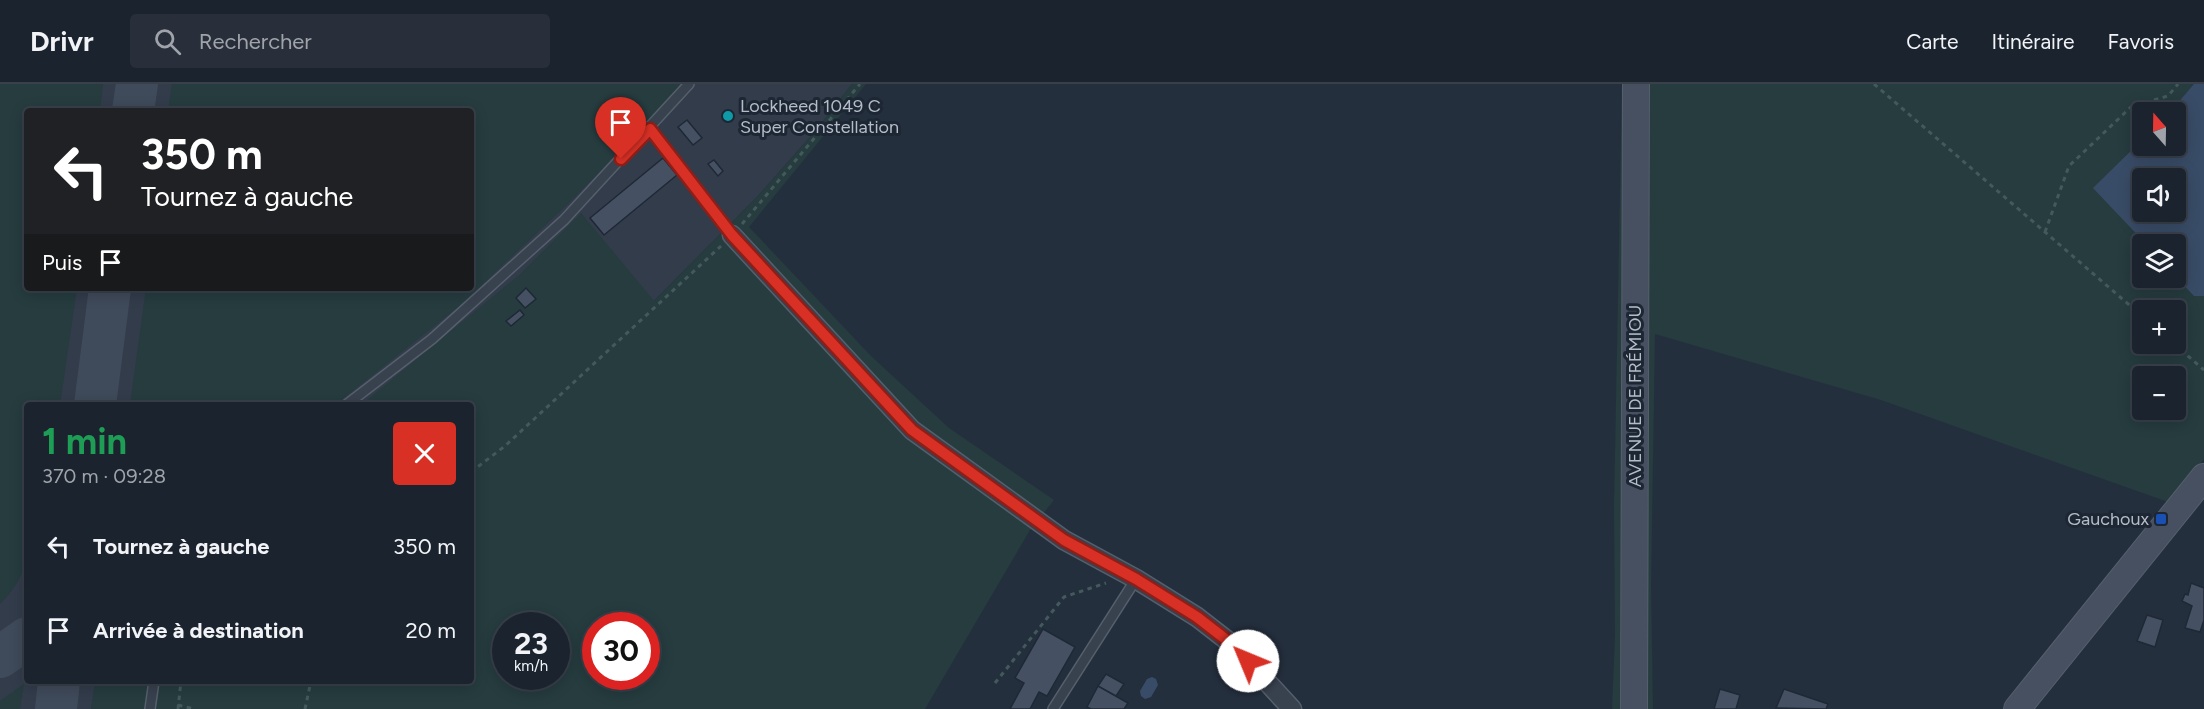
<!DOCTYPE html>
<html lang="fr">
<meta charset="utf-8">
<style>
body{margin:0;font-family:Figtree,sans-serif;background:#282f3a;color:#f1f3f6;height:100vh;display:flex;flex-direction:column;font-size:22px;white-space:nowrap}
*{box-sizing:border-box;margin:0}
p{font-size:20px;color:#a0a4aa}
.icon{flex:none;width:33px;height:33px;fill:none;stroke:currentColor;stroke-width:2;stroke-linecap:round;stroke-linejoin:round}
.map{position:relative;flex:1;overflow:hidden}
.details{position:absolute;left:24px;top:318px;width:450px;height:282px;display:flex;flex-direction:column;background:#1b232e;border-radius:6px;box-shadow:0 3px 15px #0003,0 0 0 2px #39404a}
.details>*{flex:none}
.guide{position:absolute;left:24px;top:24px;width:450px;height:183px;border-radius:6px;box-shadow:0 3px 15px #0003,0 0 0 2px #39404a;background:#202124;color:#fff;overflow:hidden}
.needle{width:39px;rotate:340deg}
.tools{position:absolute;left:2132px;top:18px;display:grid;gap:12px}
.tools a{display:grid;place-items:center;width:54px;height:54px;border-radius:6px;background:#1b232e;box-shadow:0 3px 15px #0003,0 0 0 2px #39404a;font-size:30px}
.speed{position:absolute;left:492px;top:528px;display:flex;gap:12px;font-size:30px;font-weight:700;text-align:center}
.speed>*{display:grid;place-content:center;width:78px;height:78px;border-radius:50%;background:#1b232e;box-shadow:0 3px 15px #0003,0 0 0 2px #39404a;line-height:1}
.speed small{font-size:15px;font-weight:400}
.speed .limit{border:9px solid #d22;background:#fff;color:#111}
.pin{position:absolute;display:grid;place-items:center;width:51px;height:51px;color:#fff;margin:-62px -26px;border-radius:50% 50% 50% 0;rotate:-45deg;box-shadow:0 0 6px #0007}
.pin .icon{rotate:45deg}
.me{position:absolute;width:66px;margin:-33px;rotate:315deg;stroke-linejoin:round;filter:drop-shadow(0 0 4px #0008)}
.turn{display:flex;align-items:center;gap:21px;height:126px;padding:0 18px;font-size:27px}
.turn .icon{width:78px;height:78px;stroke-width:2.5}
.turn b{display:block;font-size:42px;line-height:51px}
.then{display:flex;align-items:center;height:57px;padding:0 18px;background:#0003;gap:12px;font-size:22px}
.round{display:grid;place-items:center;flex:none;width:63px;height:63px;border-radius:6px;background:#282f3a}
.head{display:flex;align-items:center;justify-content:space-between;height:102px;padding:0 18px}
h1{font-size:36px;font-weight:700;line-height:45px;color:#1e9e55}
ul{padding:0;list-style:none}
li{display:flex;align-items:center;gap:18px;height:84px;padding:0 18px}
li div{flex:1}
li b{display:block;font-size:22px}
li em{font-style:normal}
header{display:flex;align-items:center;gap:36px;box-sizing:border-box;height:84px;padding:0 30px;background:#1b232e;border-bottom:2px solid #39404a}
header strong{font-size:28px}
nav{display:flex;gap:33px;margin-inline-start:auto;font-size:21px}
.search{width:420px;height:54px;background:#282f3a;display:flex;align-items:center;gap:15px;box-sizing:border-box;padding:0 21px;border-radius:6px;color:#a0a4aa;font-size:22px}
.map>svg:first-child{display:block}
.airport{fill:#323c4b;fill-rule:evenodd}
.green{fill:#263c3f;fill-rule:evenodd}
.water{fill:#394c67;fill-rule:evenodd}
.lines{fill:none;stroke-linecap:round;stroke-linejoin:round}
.taxiway{stroke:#3f4a5a;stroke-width:42}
.building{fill:#455162;stroke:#1f2835;stroke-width:1.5}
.lane-casing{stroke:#565f6c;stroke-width:12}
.street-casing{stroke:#565f6c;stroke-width:21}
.secondary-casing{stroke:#565f6c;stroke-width:28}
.path{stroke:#44595c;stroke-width:3;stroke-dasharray:4.5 4.5;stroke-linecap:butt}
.lane{stroke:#38414e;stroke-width:9}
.street{stroke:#38414e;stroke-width:18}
.secondary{stroke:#465061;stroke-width:26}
.route-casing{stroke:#8d1f18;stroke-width:15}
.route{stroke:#d93025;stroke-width:10}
.culture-dot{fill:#0f9aa8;stroke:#1d2633;stroke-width:2}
.transit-dot{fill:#1a4fb4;stroke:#1d2633;stroke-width:2}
.labels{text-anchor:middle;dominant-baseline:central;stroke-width:6;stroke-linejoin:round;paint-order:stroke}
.poi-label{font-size:18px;fill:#b4bcc9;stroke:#1d2633;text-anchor:start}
.street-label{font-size:18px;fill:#b4bcc9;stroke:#1d2633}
</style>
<header>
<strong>Drivr</strong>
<div class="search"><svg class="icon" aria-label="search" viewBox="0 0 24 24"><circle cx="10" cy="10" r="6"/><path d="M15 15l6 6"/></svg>Rechercher</div>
<nav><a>Carte</a><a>Itinéraire</a><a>Favoris</a></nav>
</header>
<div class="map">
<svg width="2204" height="625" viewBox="0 0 2204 625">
<rect width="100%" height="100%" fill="#242f3e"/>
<path class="airport" d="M0 0H852L817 45 758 112 632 239 471 321H27V597H174L171 625H0ZM27 27H471V204H27Z"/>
<path class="green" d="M0 0H103L100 27H27V204H77L60 321H27V475C21 493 14 507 0 520Z
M172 0H681L644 42 571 117 457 224 335 321H130L146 204H471V27H168Z
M852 0H866L749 143 871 272 949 344 1054 416 1030 446 925 625H91L95 597H471V321H361L518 192 581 129 654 217 758 112 817 45ZM506 542H556V592H506ZM596 542H646V592H596Z
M1622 0H2204V375L2168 418 1881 316 1655 250 1651 503 1653 625H1612L1615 552 1614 422ZM2142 28H2175V62H2142ZM2142 94H2175V128H2142ZM2142 160H2175V194H2142ZM2142 226H2175V260H2142ZM2142 292H2175V326H2142Z
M24 600 20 625H0V617Z"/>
<path class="water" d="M2194 0H2204V212H2194L2175 192V160H2146L2093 104 2142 56V62H2175V28H2170ZM2142 94H2175V128H2142Z
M1152 593 1156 595 1158 601 1151 613 1145 615 1141 612 1140 607 1147 595Z"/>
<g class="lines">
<path class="taxiway" d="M133 27 137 0
M95 321 110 204
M0 573 27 554
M56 625 59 597"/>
</g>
<path class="building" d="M687 36 702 54 693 61 678 43Z
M663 74 677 91 604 151 590 134Z
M714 76 723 87 718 92 708 80Z
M526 204 536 215 525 224 516 214Z
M520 226 524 231 511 242 506 237Z
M2191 499 2204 504V536L2200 548 2185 544 2192 522 2182 517 2185 510 2188 511Z
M2147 531 2163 536 2155 563 2137 557Z
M1043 545 1075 563 1047 612 1039 608 1030 625H1010L1024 599 1015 594Z
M1106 590 1124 600 1116 612 1098 602Z
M1098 602 1128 619 1124 625H1091L1087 623Z
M1720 605 1740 611 1736 625H1714Z
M1784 605 1828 620 1826 625 1776 624Z"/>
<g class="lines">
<defs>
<path id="lane" d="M650 45 732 151
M346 321 432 255 564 136 689 0
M150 625 154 597
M1053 625 1136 495"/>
<path id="street" d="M732 151 912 346 1064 456 1136 495 1197 533 1233 561 1292 625"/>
<path id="secondary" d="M1634 625 1636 0
M2017 625 2204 393"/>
</defs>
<use href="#lane" class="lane-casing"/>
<use href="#street" class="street-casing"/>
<use href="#secondary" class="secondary-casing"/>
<path class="path" d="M1874 0 2142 232
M742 140 860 0
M2045 148 2069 82 2132 22 2168 12 2178 0
M2174 260 2204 286
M471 388 505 362 721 162
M995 599 1064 513 1106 499
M178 621 194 625
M178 625 181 597
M305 625 311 597"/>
<use href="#lane" class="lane"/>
<use href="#street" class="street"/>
<use href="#secondary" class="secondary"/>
</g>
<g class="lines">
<defs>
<path id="route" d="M621 75 650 45 732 151 912 346 1064 456 1136 495 1197 533 1233 561 1248 577"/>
</defs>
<use href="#route" class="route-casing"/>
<use href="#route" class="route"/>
</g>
<circle class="culture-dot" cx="728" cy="32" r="6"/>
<rect class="transit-dot" x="2155" y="429" width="12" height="12" rx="3"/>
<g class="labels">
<g class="poi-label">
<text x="740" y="22">Lockheed 1049 C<tspan x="740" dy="21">Super Constellation</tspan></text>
<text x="2149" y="435" text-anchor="end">Gauchoux</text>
</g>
<g class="street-label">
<text transform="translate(1635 312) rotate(-90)">AVENUE DE FRÉMIOU</text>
</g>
</g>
</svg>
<div class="tools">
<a><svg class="needle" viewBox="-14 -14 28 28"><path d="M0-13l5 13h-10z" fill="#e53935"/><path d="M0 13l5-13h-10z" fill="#a0a4aa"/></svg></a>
<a><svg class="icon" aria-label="sound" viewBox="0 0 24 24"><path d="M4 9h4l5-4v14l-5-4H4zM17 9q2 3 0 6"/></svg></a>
<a><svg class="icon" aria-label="layers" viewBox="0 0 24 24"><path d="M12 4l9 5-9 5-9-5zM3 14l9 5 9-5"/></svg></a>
<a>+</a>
<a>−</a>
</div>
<div class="speed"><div>23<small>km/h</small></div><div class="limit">30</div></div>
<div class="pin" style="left:621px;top:75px;background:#d93025"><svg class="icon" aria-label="arrive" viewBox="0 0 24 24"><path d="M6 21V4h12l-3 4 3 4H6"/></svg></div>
<svg class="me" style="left:1248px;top:577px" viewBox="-20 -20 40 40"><circle r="19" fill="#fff"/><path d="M0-13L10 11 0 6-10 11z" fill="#d93025"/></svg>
<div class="guide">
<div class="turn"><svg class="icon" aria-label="left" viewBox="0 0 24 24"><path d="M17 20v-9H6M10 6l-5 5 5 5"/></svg><div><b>350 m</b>Tournez à gauche</div></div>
<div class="then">Puis<svg class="icon" aria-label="arrive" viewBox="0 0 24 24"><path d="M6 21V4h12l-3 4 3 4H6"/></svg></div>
</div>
<section class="details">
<div class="head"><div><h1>1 min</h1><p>370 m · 09:28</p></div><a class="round" style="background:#d93025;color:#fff"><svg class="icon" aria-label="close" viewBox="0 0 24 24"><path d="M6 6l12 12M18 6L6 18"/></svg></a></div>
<ul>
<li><svg class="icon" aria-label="left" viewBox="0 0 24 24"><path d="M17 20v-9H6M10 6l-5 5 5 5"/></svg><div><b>Tournez à gauche</b></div><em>350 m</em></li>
<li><svg class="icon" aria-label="arrive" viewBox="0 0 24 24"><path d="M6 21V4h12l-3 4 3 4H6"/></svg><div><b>Arrivée à destination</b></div><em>20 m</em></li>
</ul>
</section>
</div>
